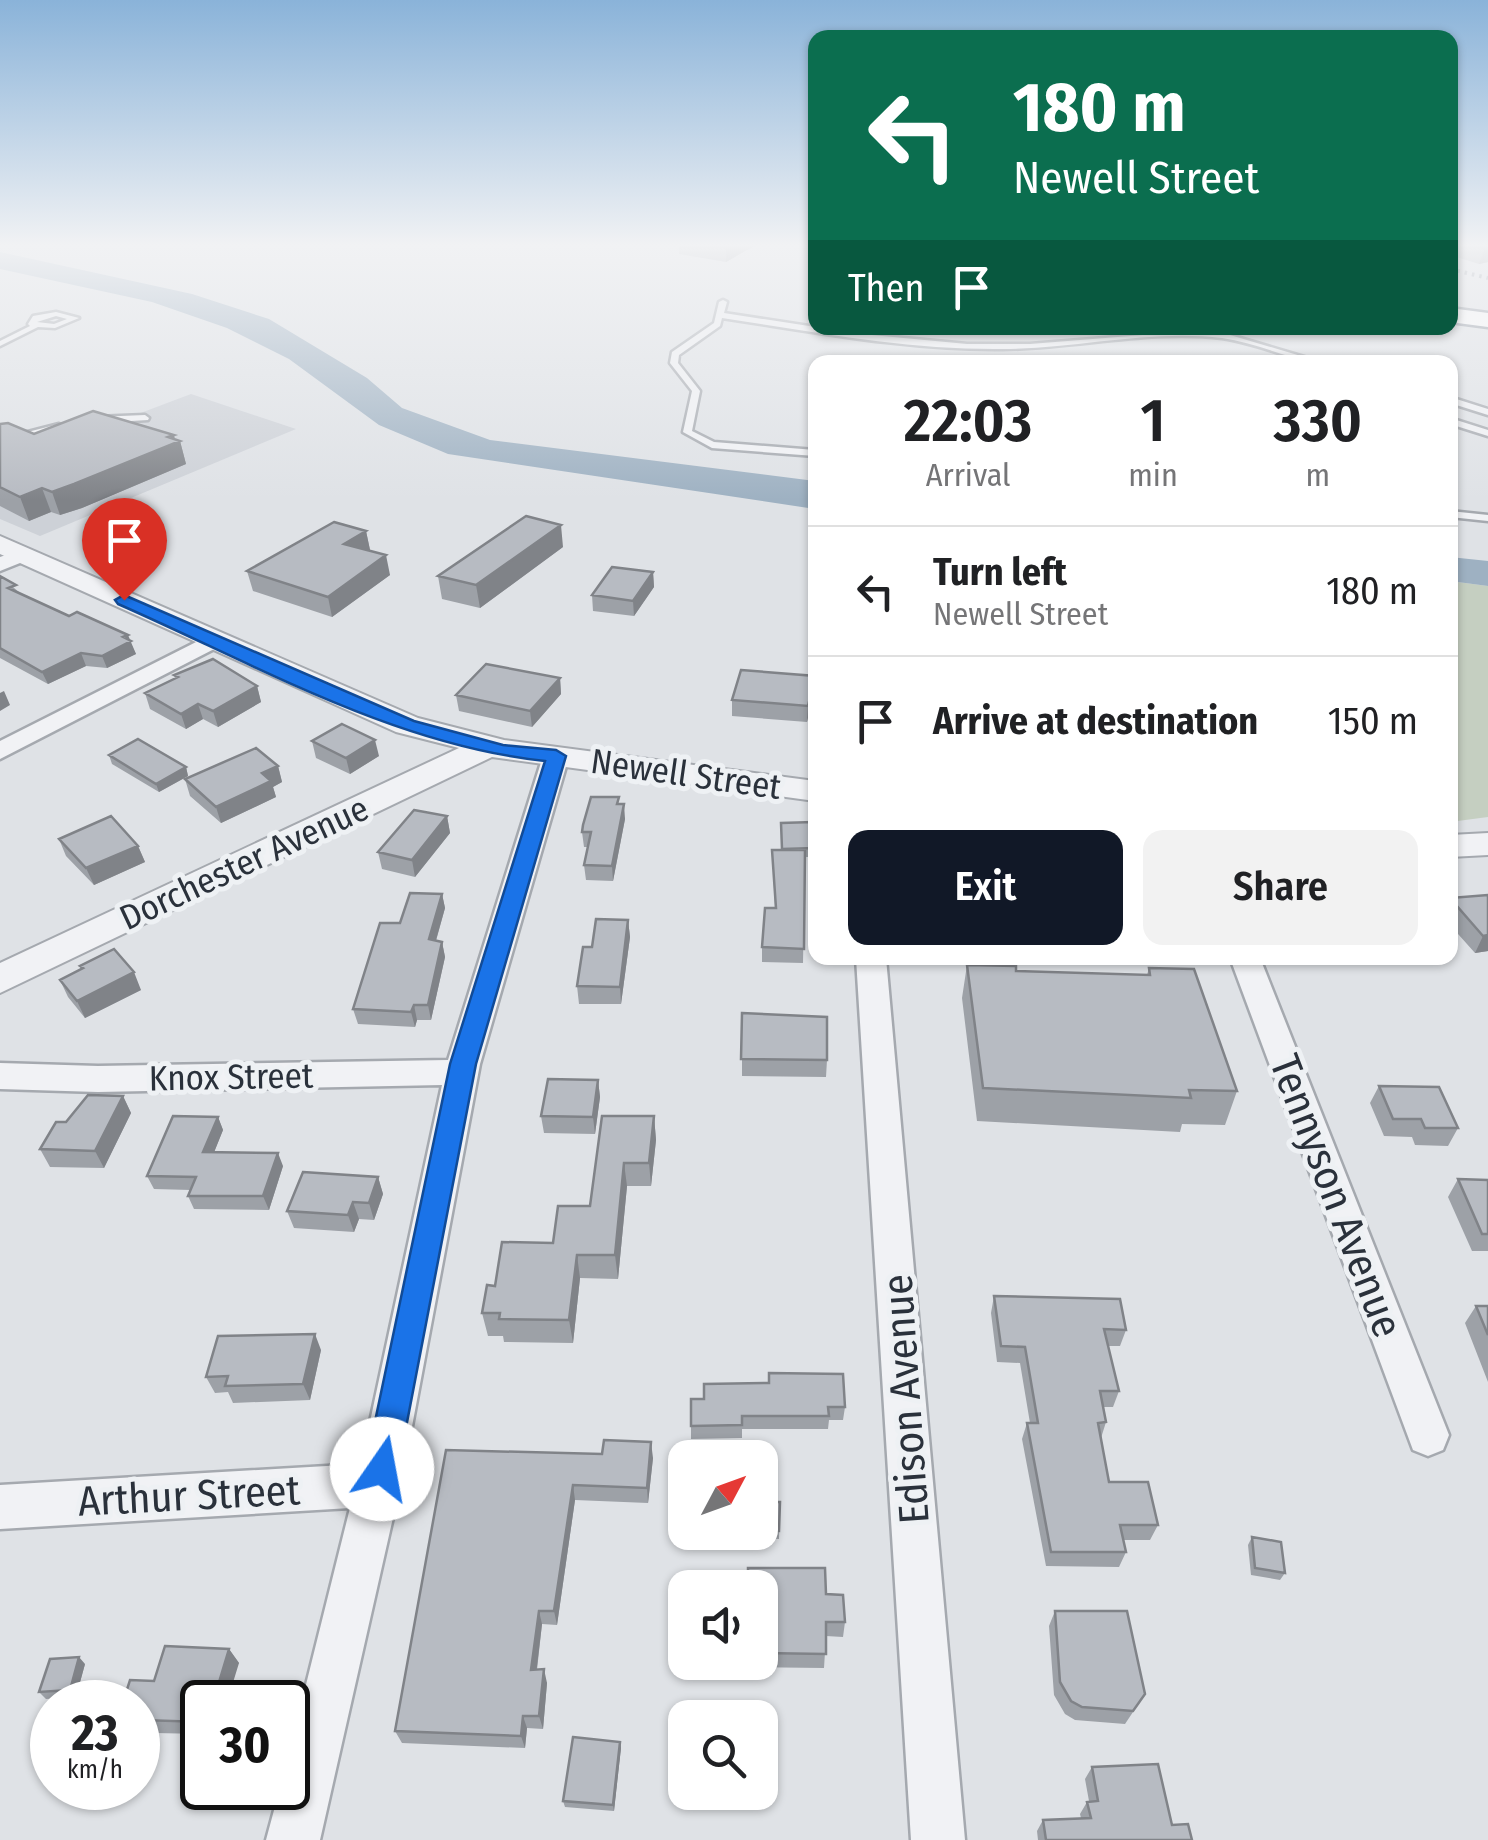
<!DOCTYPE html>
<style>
body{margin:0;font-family:"Fira Sans Condensed",sans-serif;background:#f2f2f2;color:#202124;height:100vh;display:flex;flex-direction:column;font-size:38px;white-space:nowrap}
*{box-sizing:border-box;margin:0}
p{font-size:32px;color:#757577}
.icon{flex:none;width:55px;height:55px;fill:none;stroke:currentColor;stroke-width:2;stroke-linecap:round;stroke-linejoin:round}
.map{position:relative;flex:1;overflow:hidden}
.panel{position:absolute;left:808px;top:355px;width:650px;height:610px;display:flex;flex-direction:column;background:#fff;border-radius:20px;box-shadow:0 2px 8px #0004}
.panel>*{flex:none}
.banner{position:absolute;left:808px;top:30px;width:650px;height:305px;border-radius:20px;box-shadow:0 2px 8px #0004;background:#0b6e4f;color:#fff;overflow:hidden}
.needle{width:65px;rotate:49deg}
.tools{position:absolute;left:668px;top:1440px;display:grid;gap:20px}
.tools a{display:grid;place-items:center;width:110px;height:110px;border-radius:20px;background:#fff;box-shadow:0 2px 8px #0004;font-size:50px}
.speed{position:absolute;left:30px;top:1680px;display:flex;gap:20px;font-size:50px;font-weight:700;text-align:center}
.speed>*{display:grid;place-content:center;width:130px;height:130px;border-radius:50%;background:#fff;box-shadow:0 2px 8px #0004;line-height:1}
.speed small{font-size:25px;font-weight:400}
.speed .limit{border:5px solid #111;border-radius:15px;background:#fff;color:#111}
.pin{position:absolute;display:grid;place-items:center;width:85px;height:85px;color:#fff;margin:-102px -42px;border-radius:50% 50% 50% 0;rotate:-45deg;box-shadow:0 0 10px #0007}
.pin .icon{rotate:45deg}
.me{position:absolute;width:110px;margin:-55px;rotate:12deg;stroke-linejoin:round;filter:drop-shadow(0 0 8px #0008)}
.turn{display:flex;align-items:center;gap:35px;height:210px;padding:0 40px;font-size:45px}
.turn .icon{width:130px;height:130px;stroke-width:2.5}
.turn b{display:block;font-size:70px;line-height:85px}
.then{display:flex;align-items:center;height:95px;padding:0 40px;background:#0003;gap:20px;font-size:38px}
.eta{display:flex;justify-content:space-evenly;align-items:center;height:170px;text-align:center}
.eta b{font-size:60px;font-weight:600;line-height:70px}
.cta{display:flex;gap:20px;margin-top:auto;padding:20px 40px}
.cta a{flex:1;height:115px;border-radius:20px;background:#111827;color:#fff;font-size:40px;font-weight:600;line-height:115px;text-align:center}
.cta a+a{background:#f2f2f2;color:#202124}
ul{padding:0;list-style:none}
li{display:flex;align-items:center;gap:30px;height:130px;padding:0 40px;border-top:2px solid #e0e0e0}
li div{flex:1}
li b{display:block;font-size:38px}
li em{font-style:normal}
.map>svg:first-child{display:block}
.built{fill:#cdd1d7}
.green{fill:#c5cfc1}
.water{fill:#9eb1c2}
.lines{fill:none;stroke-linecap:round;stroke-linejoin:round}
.service-casing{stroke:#a5a9af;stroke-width:5}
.minor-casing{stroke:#a5a9af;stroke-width:5}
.tertiary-casing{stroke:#a5a9af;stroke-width:4}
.trunk-casing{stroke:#88909b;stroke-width:5}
.service{fill:#f1f2f5;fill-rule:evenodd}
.minor{fill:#f1f2f5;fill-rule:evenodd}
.tertiary{fill:#f1f2f5;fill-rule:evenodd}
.trunk{fill:#fff;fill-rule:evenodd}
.rail{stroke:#7a828e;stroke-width:4;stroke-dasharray:2.5 5;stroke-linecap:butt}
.wall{fill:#9da1a7}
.shaded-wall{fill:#808388}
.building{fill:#b7bbc2;stroke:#808388;stroke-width:2.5}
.route{fill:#1a73e8;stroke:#114b97;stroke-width:2.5}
.labels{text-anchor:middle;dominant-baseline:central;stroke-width:10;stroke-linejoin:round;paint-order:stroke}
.street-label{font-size:35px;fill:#2a313b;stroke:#eef1f4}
.near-street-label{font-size:42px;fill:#2a313b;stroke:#eef1f4}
</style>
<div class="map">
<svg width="1488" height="1840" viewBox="0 0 1488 1840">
<rect width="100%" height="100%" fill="#dfe2e6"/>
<path class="built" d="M191 394 296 429 40 536 0 519V466Z"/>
<path class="green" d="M1450 581 1488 586V817L1450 822Z"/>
<path class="water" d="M0 252 192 294 269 319 367 378 402 408 490 440 815 481V509L448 454 379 425 289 359 227 328 152 302 0 269Z
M1450 557 1488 561V586L1450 581Z"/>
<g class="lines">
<defs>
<path id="service" d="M723 300 727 302 724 313 861 334 967 344H1030L1168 333 1222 334 1230 328H1237L1230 335 1321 362H1310C1281 355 1251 342 1222 338 1151 329 1074 349 1002 349 908 350 815 332 722 318L720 326 679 355 678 363 700 391 692 431 714 442 815 450V456L712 448 683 432 692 391 670 363 672 352 714 323 719 302Z
M56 312 79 318 55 328 38 327 0 346V341L30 326 28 324 33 316ZM56 316 67 319 54 324 37 322Z
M1450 397 1488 409V415L1450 403Z
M145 415 149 418 148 420 96 423 92 420 96 417Z
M1450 418 1488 430V436L1450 424Z
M59 424 63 427 62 429 0 445V439Z
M1450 511 1488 515V521L1450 517Z"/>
<path id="minor" d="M23 549 30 551V559L0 571V557Z
M212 634 220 636V646L0 759V741Z
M556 748 569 756 480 1064 404 1469 320 1840H266L280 1788H288V1757L350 1508 0 1529V1485L361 1464 442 1085 98 1092 0 1089V1063L98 1066 448 1060 543 756Z
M856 958H886L965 1840H911Z
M1230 958H1260L1449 1435 1443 1450 1428 1456 1413 1450Z"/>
<path id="tertiary" d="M0 536 418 718 504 740 815 781V801L492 757 0 993V963L459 748 396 732 0 554Z
M1488 833V855L1450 857V835Z"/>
<path id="trunk" d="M1450 308 1488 313V327L1450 322Z"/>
</defs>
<use href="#service" class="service-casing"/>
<use href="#minor" class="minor-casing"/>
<use href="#tertiary" class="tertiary-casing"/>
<use href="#trunk" class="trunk-casing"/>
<use href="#service" class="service"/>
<use href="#minor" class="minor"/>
<use href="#tertiary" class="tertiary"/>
<use href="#trunk" class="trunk"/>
<path class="rail" d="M1450 269 1488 278"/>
</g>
<path class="wall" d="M679 243H759L726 262 679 254Z
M1450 243H1488V262L1479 264 1450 255Z
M0 424 34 434 175 439 180 441 186 464 82 508 60 515 51 512 29 521 0 506Z
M366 531 370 550 369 551 390 575 332 617 253 591 247 571Z
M563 547 480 608 442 599 438 576Z
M653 572 654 587 634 616 593 611 592 595Z
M0 576 20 593 69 616 129 640 136 654 107 668 86 666 48 684 0 658Z
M174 675 257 686 261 702 218 727 203 719 186 729 150 709 145 693 175 679Z
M560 678 561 694 532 727 459 711 456 695Z
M814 692 807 722 732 716V700Z
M312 741 379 756 350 774 316 758Z
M109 755 186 767 188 776 159 792 112 764Z
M278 766 282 782 273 787 276 797 221 823 190 796 185 779Z
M619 804 625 819 613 881 586 880 584 865 588 847H584L582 832Z
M447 816 450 833 415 877 382 869 378 852Z
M59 839 138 846 145 862 94 885 66 856Z
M815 845V857H805L803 963 762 962V947L775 908 772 850Z
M442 894 445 908 436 941 442 942 445 957 431 1020H417L415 1027 358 1024 353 1009 400 923Z
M1488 895V951L1475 953 1450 925V898Z
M628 920 630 937 621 1004H579L577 986 592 947Z
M967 965 1016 971 1147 975 1149 968 1237 1091 1225 1125 1182 1124 1180 1132 977 1121 962 998Z
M80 966 141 990 85 1018 68 997 60 980 81 969Z
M742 1013 827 1060 826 1077 742 1076Z
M598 1080 600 1097 595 1134 544 1133 541 1116Z
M1379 1086 1458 1128 1448 1146 1415 1145 1412 1137 1384 1136 1370 1103Z
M123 1096 131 1113 104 1168 50 1167 40 1149 66 1122Z
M654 1116 656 1140 651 1186H627L618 1279 580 1278 573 1343 504 1342 503 1336H488L482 1313 495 1286 553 1243 590 1206Z
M218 1117 223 1130 214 1152 283 1166 269 1210 194 1209 188 1196 191 1190 154 1189 147 1176Z
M378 1177 383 1194 374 1220 359 1219 354 1232 294 1228 287 1211Z
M1458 1179 1488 1180V1251H1472L1448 1197Z
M994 1296 1126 1330 1120 1346H1108L1119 1391 1113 1407H1103L1106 1422 1101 1438 1109 1482 1158 1525 1150 1540H1123L1126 1552 1119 1567 1046 1566 1022 1439 1027 1423H1030L1020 1363 997 1362 991 1313Z
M1476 1306H1488V1382L1465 1323Z
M321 1350 310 1400 233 1403 228 1392 215 1393 206 1377Z
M704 1399 845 1407 843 1420H829L828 1429H742V1438L691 1439V1426Z
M446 1450 602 1454 653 1458 648 1503 575 1500 557 1625 542 1624 537 1670 547 1683 543 1729 527 1728 525 1748 402 1743 395 1731Z
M760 1502H780L779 1539 700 1533 760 1532Z
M1252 1537 1285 1573 1280 1580 1251 1575 1248 1545Z
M760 1588 826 1594 845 1622 843 1637 826 1636 824 1668 746 1667V1662H760Z
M1055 1611 1145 1694 1125 1724 1075 1720 1065 1714 1054 1695 1049 1626Z
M229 1649 239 1663 202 1702V1734L155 1733 143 1766H138V1702L154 1681Z
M85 1664 76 1697 46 1699 39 1692Z
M620 1742 621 1748 614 1811 565 1807 563 1801Z
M1092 1767 1172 1825 1192 1840H1038L1037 1831 1043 1820 1081 1818 1080 1814 1087 1802 1089 1801 1085 1779Z"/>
<path class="shaded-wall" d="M730 243H759L726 262V245Z
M1488 247V262L1479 264 1485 248Z
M174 435 176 443 180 441 186 464 82 508 60 515 52 492Z
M42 488 51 512 29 521 20 497Z
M561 525 563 547 480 608 476 585Z
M366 531 370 550 348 563 344 544Z
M386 555 390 575 332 617 328 597Z
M653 572 654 587 634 616 633 601Z
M128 635 136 654 107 668 102 656Z
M81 653 86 666 48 684 42 672Z
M815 676 814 692 807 722 808 706Z
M560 678 561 694 532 727 530 711Z
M257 686 261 702 218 727 213 711Z
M4 691 10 705 0 711V693Z
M198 704 203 719 186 729 181 714Z
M375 740 379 756 350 774 346 758Z
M278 766 282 782 273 787 276 797 221 823 216 807 262 773Z
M186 767 188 776 159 792 156 784Z
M624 804 625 819 613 881 612 866Z
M447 816 450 833 415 877 412 860Z
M138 846 145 862 94 885 86 868Z
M442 894 445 908 432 954 429 939Z
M628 920 630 937 621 1004 620 987Z
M1488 935V951L1475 953 1483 936Z
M442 942 445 957 431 1020 428 1005Z
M134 972 141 990 85 1018 77 1001Z
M414 1005 417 1020 415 1027 411 1012Z
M598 1080 600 1097 595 1134 593 1117Z
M123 1096 131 1113 104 1168 95 1151Z
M654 1116 656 1140 651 1186 649 1163Z
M218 1117 223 1130 209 1165 203 1152Z
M278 1153 283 1166 269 1210 263 1196Z
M624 1163 627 1186 618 1279 615 1255Z
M378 1177 383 1194 374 1220 369 1203Z
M353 1202 359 1219 354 1232 348 1215Z
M577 1255 580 1278 573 1343 569 1320Z
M315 1334 321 1350 310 1400 303 1384Z
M651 1442 653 1458 648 1503 647 1488Z
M573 1485 575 1500 557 1625 554 1611Z
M539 1611 542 1624 535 1683 531 1670Z
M229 1649 239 1663 227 1702H213Z
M79 1657 85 1664 76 1697 70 1690Z
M544 1669 547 1683 543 1729 539 1716Z
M523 1716 527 1728 525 1748 521 1736Z
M143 1720 155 1733 143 1766 138 1760V1735Z
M620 1742 621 1748 614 1811 613 1805Z"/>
<path class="building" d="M1469 243H1488V247L1485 248Z
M93 411 174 435 168 437 180 441 74 484 52 492 42 488 20 497 0 487V424L8 423 34 434Z
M526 516 561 525 476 585 438 576Z
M334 522 366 531 344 544 386 555 328 597 247 571Z
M612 567 653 572 633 601 592 595Z
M0 576 16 585 8 588 69 616 77 612 128 635 123 637 131 641 102 656 81 653 42 672 0 648Z
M213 659 257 686 213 711 198 704 181 714 145 693 178 677 174 675Z
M486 664 560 678 530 711 456 695Z
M741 670 815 676 808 706 732 700Z
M342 724 375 740 346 758 312 741Z
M138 739 186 767 156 784 109 755Z
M256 748 278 766 262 773 271 781 216 807 185 779Z
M591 797H619L617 804H624L612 866 584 865 591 832H582L583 825Z
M414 810 447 816 412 860 378 852Z
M111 816 138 846 86 868 59 839Z
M813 822 815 848 782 849 781 823Z
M772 850H805L804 949 762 947 765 908H776Z
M410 893 442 894 429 939 442 942 428 1005H414L411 1012 353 1009 380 923H400Z
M1488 895V935L1483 936 1450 898Z
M596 919 628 920 620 987 577 986 583 947H592Z
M114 949 134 972 77 1001 60 980 83 968 80 966Z
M967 965 1016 966V971L1150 975 1149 968 1194 969 1237 1091 1189 1090 1191 1098 983 1088Z
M742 1013 827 1017V1060L741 1059Z
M548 1079 598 1080 593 1117 541 1116Z
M1379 1086 1439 1087 1458 1128H1425L1421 1119H1393Z
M88 1095 123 1096 95 1151 40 1149 56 1122H66Z
M173 1116 218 1117 203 1152 278 1153 263 1196H188L196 1177 147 1176Z
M602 1116H654L649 1163H624L615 1255H577L569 1320 499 1319 500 1313H482L487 1285 495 1286 502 1242 553 1243 558 1206H590Z
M303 1172 378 1177 369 1203 353 1202 348 1215 287 1211Z
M1458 1179 1488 1180V1234H1482Z
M994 1296 1120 1299 1126 1330 1104 1329 1119 1391H1100L1106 1422 1098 1423 1109 1482H1148L1158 1525H1120L1126 1552H1051L1027 1423H1038L1025 1347 1001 1346Z
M1476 1306H1488V1335Z
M315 1334 303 1384 225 1386 228 1376 206 1377 218 1336Z
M769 1373 843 1374 845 1407H828L829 1416H742V1425L691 1426V1399H704V1384L769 1383Z
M604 1440 651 1442 647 1488 573 1485 554 1611H539L531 1670 544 1669 539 1716H523L521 1736 395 1731 446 1450 602 1454Z
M760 1502H780L779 1531 760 1530Z
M1252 1537 1281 1542 1285 1573 1255 1568Z
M748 1568H825L826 1594 843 1595 845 1622H826V1654L760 1653V1588H748Z
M1055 1611H1127L1145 1694 1133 1711 1082 1707 1071 1701 1060 1682Z
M165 1646 229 1649 213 1702H202V1722L143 1720 138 1735V1702H123L130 1680 154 1681Z
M79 1657 70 1690 39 1692 50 1659Z
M573 1737 620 1742 613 1805 563 1801Z
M1158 1764 1172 1825 1188 1824 1192 1840H1046L1043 1820 1091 1818 1087 1802 1098 1801 1092 1767Z"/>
<linearGradient id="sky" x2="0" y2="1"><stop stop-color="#8ab3d9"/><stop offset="0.49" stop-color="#f1f2f4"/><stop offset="1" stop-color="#f1f2f4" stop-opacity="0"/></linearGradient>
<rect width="1488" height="500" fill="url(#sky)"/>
<path class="route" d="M124 595 414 721 503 745 556 750 566 756 476 1064 398 1469 393 1480 382 1485 370 1480 365 1469 450 1064 545 761C394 745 255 664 118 604L115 600Z"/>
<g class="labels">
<g class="street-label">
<text transform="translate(686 774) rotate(8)">Newell Street</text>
<text transform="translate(244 863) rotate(-25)">Dorchester Avenue</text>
<text transform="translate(231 1077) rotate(-1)">Knox Street</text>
</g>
<g class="near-street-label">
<text transform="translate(1336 1196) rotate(69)">Tennyson Avenue</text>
<text transform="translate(906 1399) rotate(-94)">Edison Avenue</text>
<text transform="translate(189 1496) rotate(-3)">Arthur Street</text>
</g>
</g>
</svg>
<div class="tools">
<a><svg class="needle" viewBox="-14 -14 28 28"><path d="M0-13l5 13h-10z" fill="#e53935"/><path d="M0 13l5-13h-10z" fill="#757577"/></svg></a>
<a><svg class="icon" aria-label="sound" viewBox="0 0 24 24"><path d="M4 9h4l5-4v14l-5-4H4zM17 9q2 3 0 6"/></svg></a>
<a><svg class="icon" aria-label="search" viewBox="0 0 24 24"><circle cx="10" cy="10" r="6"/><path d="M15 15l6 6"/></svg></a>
</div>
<div class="speed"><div>23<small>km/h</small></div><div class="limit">30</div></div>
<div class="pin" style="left:124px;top:600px;background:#d93025"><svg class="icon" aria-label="arrive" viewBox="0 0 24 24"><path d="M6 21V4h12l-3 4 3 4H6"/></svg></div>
<svg class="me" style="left:382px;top:1469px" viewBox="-20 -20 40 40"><circle r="19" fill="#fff"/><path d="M0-13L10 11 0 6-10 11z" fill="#1a73e8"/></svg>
<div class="banner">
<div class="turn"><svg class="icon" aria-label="left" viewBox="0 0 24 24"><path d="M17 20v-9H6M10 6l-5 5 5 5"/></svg><div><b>180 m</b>Newell Street</div></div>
<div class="then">Then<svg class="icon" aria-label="arrive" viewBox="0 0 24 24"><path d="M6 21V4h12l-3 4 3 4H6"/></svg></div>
</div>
<section class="panel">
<div class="eta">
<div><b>22:03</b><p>Arrival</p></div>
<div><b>1</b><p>min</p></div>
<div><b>330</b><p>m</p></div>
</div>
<ul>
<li><svg class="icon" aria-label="left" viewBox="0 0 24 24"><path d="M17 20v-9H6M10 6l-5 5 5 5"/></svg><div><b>Turn left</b><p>Newell Street</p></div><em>180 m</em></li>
<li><svg class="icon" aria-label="arrive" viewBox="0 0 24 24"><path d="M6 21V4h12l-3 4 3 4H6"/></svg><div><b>Arrive at destination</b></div><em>150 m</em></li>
</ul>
<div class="cta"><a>Exit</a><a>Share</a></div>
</section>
</div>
